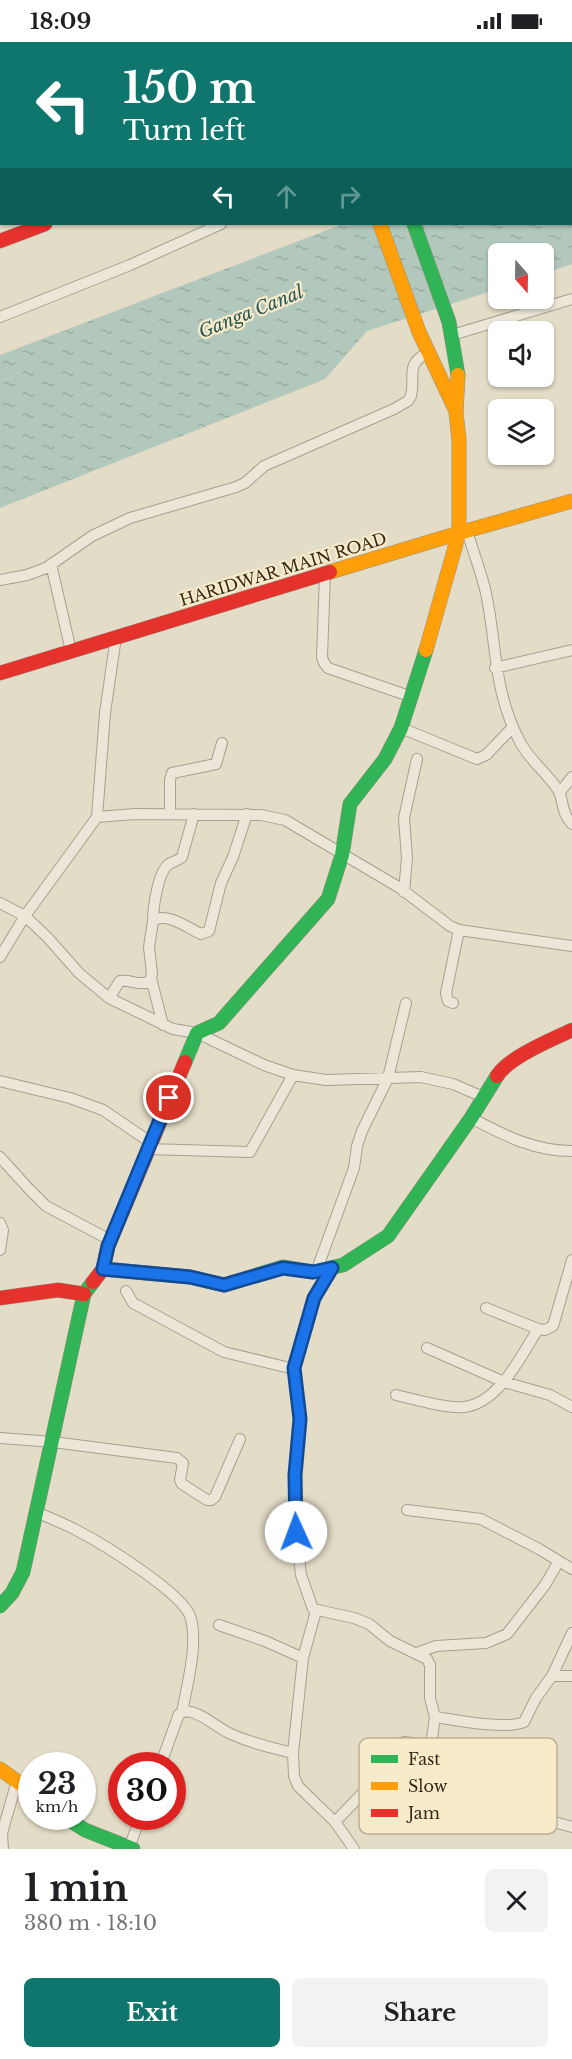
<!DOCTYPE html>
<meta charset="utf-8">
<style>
body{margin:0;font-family:"Libre Baskerville",serif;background:#f2f2f2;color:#202124;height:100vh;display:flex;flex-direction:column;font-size:22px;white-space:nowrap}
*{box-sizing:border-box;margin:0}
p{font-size:20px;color:#757577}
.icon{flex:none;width:33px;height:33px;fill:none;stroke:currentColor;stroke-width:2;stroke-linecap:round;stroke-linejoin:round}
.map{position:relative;height:1807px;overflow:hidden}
.details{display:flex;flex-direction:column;background:#fff;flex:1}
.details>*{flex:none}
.guide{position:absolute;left:0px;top:0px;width:573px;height:183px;box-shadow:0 2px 4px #0004;background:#0f766e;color:#fff;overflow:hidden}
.needle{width:39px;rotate:160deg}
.controls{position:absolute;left:488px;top:201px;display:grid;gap:12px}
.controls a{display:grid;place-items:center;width:66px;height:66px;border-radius:9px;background:#fff;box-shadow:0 2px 4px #0004;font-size:30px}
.speed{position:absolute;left:18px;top:1710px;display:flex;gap:12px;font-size:30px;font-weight:700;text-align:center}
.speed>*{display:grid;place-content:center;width:78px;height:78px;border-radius:50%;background:#fff;box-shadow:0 2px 4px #0004;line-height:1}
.speed small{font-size:15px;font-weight:400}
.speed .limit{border:9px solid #d22;background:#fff;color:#111}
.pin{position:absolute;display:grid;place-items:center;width:51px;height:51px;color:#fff;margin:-26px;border:3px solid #fff;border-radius:50%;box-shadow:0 2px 6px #0007}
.me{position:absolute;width:66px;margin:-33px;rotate:358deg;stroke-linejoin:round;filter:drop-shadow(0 0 4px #0008)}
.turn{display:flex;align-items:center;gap:21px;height:126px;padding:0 24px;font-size:27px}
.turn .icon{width:78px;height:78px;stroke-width:2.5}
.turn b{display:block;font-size:42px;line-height:51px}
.lanes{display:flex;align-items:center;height:57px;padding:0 24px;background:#0003;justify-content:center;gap:30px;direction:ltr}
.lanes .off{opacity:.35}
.round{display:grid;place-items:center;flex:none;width:63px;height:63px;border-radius:9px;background:#f2f2f2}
.overview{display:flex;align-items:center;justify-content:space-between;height:102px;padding:0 24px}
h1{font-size:36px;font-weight:700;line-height:45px}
.cta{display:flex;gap:12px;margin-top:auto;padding:12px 24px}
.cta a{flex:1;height:69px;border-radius:9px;background:#0f766e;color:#fff;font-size:24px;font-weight:700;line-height:69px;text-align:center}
.cta a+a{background:#f2f2f2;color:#202124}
.status{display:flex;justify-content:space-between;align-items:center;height:42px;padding:0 30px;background:#fff;direction:ltr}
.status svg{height:16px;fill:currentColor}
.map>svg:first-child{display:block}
.water{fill:url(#water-ripples)}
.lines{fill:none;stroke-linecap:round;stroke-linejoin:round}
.stream{stroke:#b3c8bc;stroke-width:4}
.street-casing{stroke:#a7a090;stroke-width:12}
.fast-casing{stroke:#978f80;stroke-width:15}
.slow-casing{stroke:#978f80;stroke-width:15}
.jam-casing{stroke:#978f80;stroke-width:15}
.street{stroke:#ebe6d8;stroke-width:10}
.fast{stroke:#30b455;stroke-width:14}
.slow{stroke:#ff9f0a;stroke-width:14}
.jam{stroke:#e5322d;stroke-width:14}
.route-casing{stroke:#114b97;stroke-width:15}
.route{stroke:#1a73e8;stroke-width:10}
.labels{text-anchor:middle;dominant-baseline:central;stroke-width:4.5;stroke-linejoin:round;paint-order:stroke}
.street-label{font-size:16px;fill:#352819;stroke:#f7ebc9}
.water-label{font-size:18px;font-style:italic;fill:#275655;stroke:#f7ebc9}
.key{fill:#f7ebc9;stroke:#bdb094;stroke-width:1.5}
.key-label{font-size:16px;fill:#352819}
</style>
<div class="status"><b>18:09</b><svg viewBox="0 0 49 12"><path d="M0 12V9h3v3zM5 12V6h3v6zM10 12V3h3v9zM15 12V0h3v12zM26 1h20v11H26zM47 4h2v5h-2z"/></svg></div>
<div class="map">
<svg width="572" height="1807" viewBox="0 0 572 1807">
<defs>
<pattern id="water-ripples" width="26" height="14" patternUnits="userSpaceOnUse" patternTransform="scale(1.5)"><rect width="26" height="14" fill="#b3c8bc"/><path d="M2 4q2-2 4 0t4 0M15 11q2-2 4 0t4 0" fill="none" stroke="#9baca1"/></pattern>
</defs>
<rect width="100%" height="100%" fill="#e3dcc6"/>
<path class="water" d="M572 94V222L543 232V212H498V247L367 289 325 337 0 466V313L343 182H572Z"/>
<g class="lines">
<path class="stream" d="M459 2V0"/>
<defs>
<path id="street" d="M0 275 130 223 221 182
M452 293 572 257
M467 489C473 509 481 530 486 551 497 603 493 647 519 698 528 717 544 728 556 745 565 756 559 768 572 782
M51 522 71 609
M325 532 322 615 324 621 328 626 412 655
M0 538 27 533 46 526 92 494 130 476 236 445 245 441 264 424 394 367 408 359 411 354C416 333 404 324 428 310
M495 626 572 608
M401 686 477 717 486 713 513 685
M560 750 572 735
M170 772V738L172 731 216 722 222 701
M97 775 135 772 261 773 285 778 400 846 450 884 459 888 572 904
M404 850 407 816 404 776 417 717
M0 861 25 874 48 896 79 931 109 956 173 987 197 991 264 1023 293 1033 326 1038 421 1035 453 1042 483 1055
M153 879C153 866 158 829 169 822 174 819 178 819 182 815L194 772
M0 915 25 874 97 775 105 671 116 595
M151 936 163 983
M109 956 120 939C131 937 140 945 150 939L152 932 149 905 153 879C166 869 188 886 201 892L209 889 221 841 233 815 247 772
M453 961 448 959 446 951 459 888
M0 1039 70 1056 103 1068 150 1100
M471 1076C504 1093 533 1109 572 1109
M147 1107 250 1110 293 1033
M0 1115 29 1147 46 1164 110 1198
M0 1181 3 1188 0 1208
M332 1226 314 1256 294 1327 300 1377 295 1433 296 1490 301 1533 313 1567 354 1576 369 1582 390 1599 427 1617 430 1623V1656L435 1675
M316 1230 354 1126 357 1104 362 1089 388 1036 406 961
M126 1249 133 1261 224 1310 294 1327
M486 1266 538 1287
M427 1306 504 1340 550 1353 572 1365
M396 1353C413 1357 448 1367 464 1365 499 1361 521 1314 538 1287L545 1288 553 1284 572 1218
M0 1396 53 1400 177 1416 183 1421 180 1438 182 1442 207 1458H211L215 1455 240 1397
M407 1468 481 1477 539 1507 572 1527
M36 1470C50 1476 65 1482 78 1489 103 1502 181 1550 190 1574 199 1600 187 1643 182 1670
M316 1569 303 1616 293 1711 294 1734 298 1744 335 1780 354 1807
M219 1583 265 1599 303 1616
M572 1591 552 1634 536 1656 524 1680C506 1688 455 1678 435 1675L431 1703 444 1721 485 1755 521 1771 572 1785
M417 1611 436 1604 486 1601 507 1592 545 1543 559 1519
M552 1634H572
M160 1724 179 1672 186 1669C203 1671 215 1685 231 1692 251 1701 272 1706 293 1711
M335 1780 376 1737 397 1703 404 1700 431 1703
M129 1806 141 1774
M3 1807 2 1791 17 1739"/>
<path id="fast" d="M183 0 189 2
M414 182 449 280 458 333
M185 1020 197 991 219 981 328 857 342 813 350 762 385 717 401 686 426 608
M103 1227 190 1235 224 1243 283 1225 313 1230 343 1223 388 1194 471 1076 497 1034
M0 1564 12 1551 23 1530 84 1252 93 1240
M63 1774 85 1788 133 1807"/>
<path id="slow" d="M354 0 355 2
M381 2 382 0
M572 29V30
M380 182 419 290 455 367
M330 530 459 491V398L456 370 458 333
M426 608 459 491 572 459
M0 1727 32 1750"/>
<path id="jam" d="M0 199 45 182
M0 631 330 530
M497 1034C509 1015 551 998 572 988
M93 1240 103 1227 108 1204 185 1020
M0 1256 58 1248 84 1252"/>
</defs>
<use href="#street" class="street-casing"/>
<use href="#fast" class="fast-casing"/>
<use href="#slow" class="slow-casing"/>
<use href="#jam" class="jam-casing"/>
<use href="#street" class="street"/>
<use href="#fast" class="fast"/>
<use href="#slow" class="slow"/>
<use href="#jam" class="jam"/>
</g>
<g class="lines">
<defs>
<path id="route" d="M169 1056 108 1204 103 1227 190 1235 224 1243 283 1226 313 1230 332 1226 314 1256 294 1326 300 1377 295 1433 296 1490"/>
</defs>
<use href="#route" class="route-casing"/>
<use href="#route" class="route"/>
</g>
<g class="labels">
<g class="street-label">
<text transform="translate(283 527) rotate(-17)">HARIDWAR MAIN ROAD</text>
</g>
<g class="water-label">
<text transform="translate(251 270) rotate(-22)">Ganga Canal</text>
</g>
</g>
<rect x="359" y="1696" width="198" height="96" rx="9" class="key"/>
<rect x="371" y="1713" width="27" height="8" fill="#30b455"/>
<rect x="371" y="1740" width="27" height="8" fill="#ff9f0a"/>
<rect x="371" y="1767" width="27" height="8" fill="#e5322d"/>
<g class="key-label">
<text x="408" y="1723">Fast</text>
<text x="408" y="1750">Slow</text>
<text x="408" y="1777">Jam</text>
</g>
</svg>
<div class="controls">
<a><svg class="needle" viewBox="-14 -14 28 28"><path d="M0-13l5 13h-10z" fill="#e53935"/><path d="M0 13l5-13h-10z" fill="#757577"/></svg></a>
<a><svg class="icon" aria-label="sound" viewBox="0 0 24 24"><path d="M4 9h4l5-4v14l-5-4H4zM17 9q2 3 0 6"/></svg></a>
<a><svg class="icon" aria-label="layers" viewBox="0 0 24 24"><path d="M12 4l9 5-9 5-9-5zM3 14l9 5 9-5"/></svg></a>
</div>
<div class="speed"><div>23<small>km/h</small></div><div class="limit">30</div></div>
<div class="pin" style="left:169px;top:1056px;background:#d93025"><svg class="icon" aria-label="arrive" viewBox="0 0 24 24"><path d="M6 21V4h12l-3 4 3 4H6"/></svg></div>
<svg class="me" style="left:296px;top:1490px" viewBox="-20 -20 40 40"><circle r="19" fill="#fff"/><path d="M0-13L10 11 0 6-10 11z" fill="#1a73e8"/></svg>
<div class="guide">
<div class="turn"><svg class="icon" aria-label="left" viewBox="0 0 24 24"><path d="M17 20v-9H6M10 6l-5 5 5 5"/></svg><div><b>150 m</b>Turn left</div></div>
<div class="lanes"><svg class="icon" aria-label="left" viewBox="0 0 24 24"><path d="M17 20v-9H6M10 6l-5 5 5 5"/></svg><svg class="icon off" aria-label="ahead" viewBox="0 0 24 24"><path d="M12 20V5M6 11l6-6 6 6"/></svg><svg class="icon off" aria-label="right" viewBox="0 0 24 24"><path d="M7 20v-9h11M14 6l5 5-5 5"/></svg></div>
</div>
</div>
<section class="details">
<div class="overview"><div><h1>1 min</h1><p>380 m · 18:10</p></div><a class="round"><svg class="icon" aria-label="close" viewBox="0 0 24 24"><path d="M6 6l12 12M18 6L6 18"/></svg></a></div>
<div class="cta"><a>Exit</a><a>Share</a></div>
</section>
